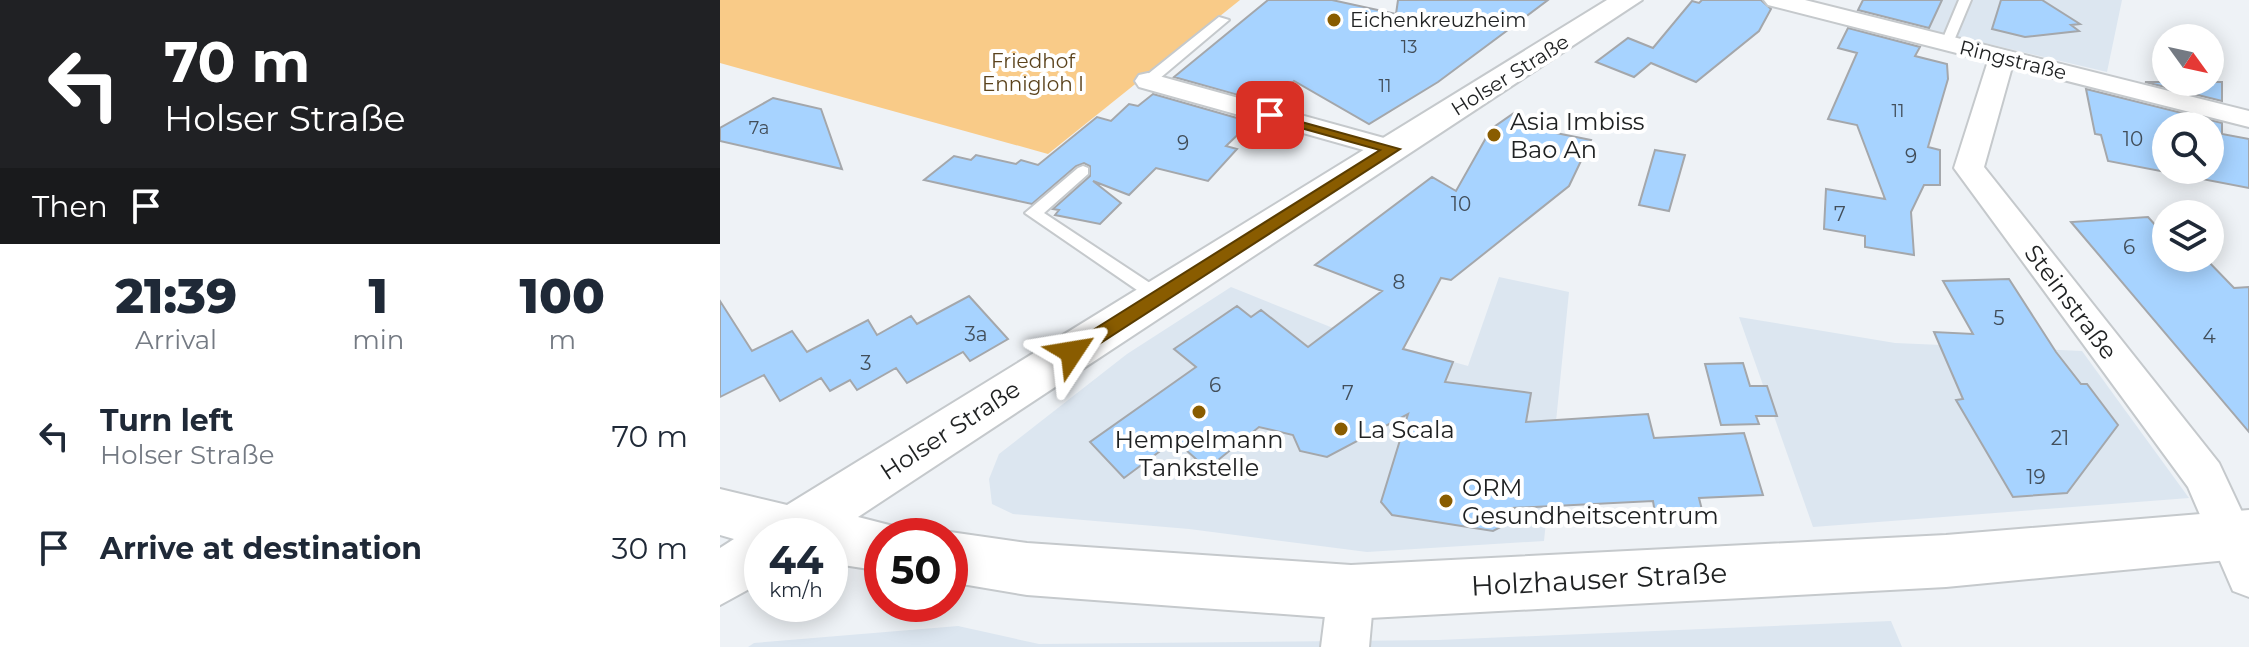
<!DOCTYPE html>
<meta charset="utf-8">
<style>
body{margin:0;font-family:Montserrat,sans-serif;background:#f6f6f7;color:#1f2937;height:100vh;display:flex;flex-direction:column;font-size:30px;white-space:nowrap}
*{box-sizing:border-box;margin:0}
p{font-size:26px;color:#747a83}
.icon{flex:none;width:44px;height:44px;fill:none;stroke:currentColor;stroke-width:2;stroke-linecap:round;stroke-linejoin:round}
.map{position:relative;flex:1;overflow:hidden}
.side{display:flex;flex-direction:column;background:#fff;width:720px}
.side>*{flex:none}
.guide{background:#202124;color:#fff;overflow:hidden}
.needle{width:52px;rotate:123deg}
.controls{position:absolute;left:1432px;top:24px;display:grid;gap:16px}
.controls a{display:grid;place-items:center;width:72px;height:72px;border-radius:50%;background:#fff;box-shadow:0 4px 20px #0003;font-size:40px}
.speed{position:absolute;left:24px;top:518px;display:flex;gap:16px;font-size:40px;font-weight:700;text-align:center}
.speed>*{display:grid;place-content:center;width:104px;height:104px;border-radius:50%;background:#fff;box-shadow:0 4px 20px #0003;line-height:1}
.speed small{font-size:20px;font-weight:400}
.speed .limit{border:12px solid #d22;background:#fff;color:#111}
.pin{position:absolute;display:grid;place-items:center;width:68px;height:68px;color:#fff;margin:-34px;border-radius:16px;box-shadow:0 4px 12px #0006}
.me{position:absolute;width:88px;margin:-44px;rotate:57deg;stroke-linejoin:round;filter:drop-shadow(0 0 6px #0008)}
.turn{display:flex;align-items:center;gap:28px;height:168px;padding:0 32px;font-size:36px}
.turn .icon{width:104px;height:104px;stroke-width:2.5}
.turn b{display:block;font-size:56px;line-height:68px}
.then{display:flex;align-items:center;height:76px;padding:0 32px;background:#0003;gap:16px;font-size:30px}
.eta{display:flex;justify-content:space-evenly;align-items:center;height:136px;text-align:center}
.eta b{font-size:48px;font-weight:800;line-height:56px}
ul{padding:0;list-style:none}
li{display:flex;align-items:center;gap:24px;height:112px;padding:0 32px}
li div{flex:1}
li b{display:block;font-size:30px}
li em{font-style:normal}
main{display:flex;flex:1;min-height:0}
.map>svg:first-child{display:block}
.built{fill:#dce6f0}
.green{fill:#f9cb88}
.building{fill:#a7d3ff;stroke:#a4a7ab;stroke-width:2;fill-rule:evenodd}
.lines{fill:none;stroke-linecap:round;stroke-linejoin:round}
.lane-casing{stroke:#c5c9cc;stroke-width:4}
.street-casing{stroke:#c5c9cc;stroke-width:4}
.secondary-casing{stroke:#c5c9cc;stroke-width:4}
.lane{fill:#fff;fill-rule:evenodd}
.street{fill:#fff;fill-rule:evenodd}
.secondary{fill:#fff;fill-rule:evenodd}
.route{fill:#895c00;stroke:#593c00;stroke-width:2}
.poi-dot{fill:#895c00;stroke:#fff;stroke-width:3}
.labels{text-anchor:middle;dominant-baseline:central;stroke-width:8;stroke-linejoin:round;paint-order:stroke}
.far-number-label{font-size:18px;fill:#424e5a}
.far-poi-label{font-size:20px;fill:#202223;stroke:#fff;text-anchor:start}
.far-street-label{font-size:20px;fill:#202223;stroke:#fff}
.far-park-label{font-size:20px;fill:#5b431d;stroke:#fff}
.number-label{font-size:20px;fill:#424e5a}
.poi-label{font-size:24px;fill:#202223;stroke:#fff;text-anchor:start}
.street-label{font-size:24px;fill:#202223;stroke:#fff}
.near-street-label{font-size:28px;fill:#202223;stroke:#fff}
</style>
<main>
<section class="side">
<div class="guide">
<div class="turn"><svg class="icon" aria-label="left" viewBox="0 0 24 24"><path d="M17 20v-9H6M10 6l-5 5 5 5"/></svg><div><b>70 m</b>Holser Straße</div></div>
<div class="then">Then<svg class="icon" aria-label="arrive" viewBox="0 0 24 24"><path d="M6 21V4h12l-3 4 3 4H6"/></svg></div>
</div>
<div class="eta">
<div><b>21:39</b><p>Arrival</p></div>
<div><b>1</b><p>min</p></div>
<div><b>100</b><p>m</p></div>
</div>
<ul>
<li><svg class="icon" aria-label="left" viewBox="0 0 24 24"><path d="M17 20v-9H6M10 6l-5 5 5 5"/></svg><div><b>Turn left</b><p>Holser Straße</p></div><em>70 m</em></li>
<li><svg class="icon" aria-label="arrive" viewBox="0 0 24 24"><path d="M6 21V4h12l-3 4 3 4H6"/></svg><div><b>Arrive at destination</b></div><em>30 m</em></li>
</ul>
</section>
<div class="map">
<svg width="1529" height="647" viewBox="0 0 1529 647">
<rect width="100%" height="100%" fill="#eef2f6"/>
<path class="built" d="M1214 0H1402L1387 72 1206 29 1220 2Z
M779 277 849 292 824 541 647 552 469 529 293 514 272 504 269 479 279 454 407 354 511 287 613 328 748 366Z
M1019 317 1175 343 1362 351 1469 498 1093 527Z
M1171 621 1182 647H28L34 643 238 626 319 644 718 640Z"/>
<path class="green" d="M0 0H520L328 154 0 63Z"/>
<path class="building" d="M548 0H612L676 14 678 0H828L718 82 649 124 574 81 550 104 454 77Z
M982 0H1041L1051 9 1039 31 976 82 931 63 914 77 876 62 908 38 933 48 972 1 979 3Z
M1143 0H1222L1209 28 1138 10Z
M1281 0H1322L1360 24 1351 25 1359 31 1305 37 1272 29Z
M1128 28 1200 47 1195 56 1227 64 1228 79 1208 147 1220 150V185H1204L1191 212 1194 255 1145 247V236L1104 229 1106 189 1165 199 1137 125 1108 119 1137 53 1118 48Z
M1425 82H1502V101Z
M1366 89 1502 123V134L1529 139V188L1388 161 1381 135 1375 134ZM1446 126H1490V170H1446Z
M433 94 531 122 506 146 517 149 488 181 436 168 409 195 373 181 401 203 380 224 335 215 339 210 333 209 370 176V166L364 163 356 166 312 204 204 180 234 156 251 160 256 155 296 164 301 160 318 165 377 117 391 121 409 104 418 106Z
M53 98 101 109 122 169 0 141V128Z
M794 113 836 133 871 140 849 186 731 280 721 278 683 349 733 362 725 382 811 393 806 422 928 414 934 438 1024 433 1043 495 979 498 982 510 935 513 933 501 792 508 790 522 773 531 672 515 661 502 688 414 607 457 580 451 573 435 539 427 487 469 455 440 404 478 370 442 476 367 454 349 517 306 531 317 541 310 588 347 662 291 595 265 712 177 736 191 771 129Z
M935 150 965 155 949 211 919 205Z
M1428 217 1446 237V258H1485L1514 288 1529 287V432L1351 222Z
M1289 279 1336 352 1361 384H1367L1398 425 1347 493 1293 497 1236 400 1243 399 1214 332 1253 334 1223 281Z
M249 296 288 339 250 361 243 352 187 383 176 368 137 390 130 380 110 391 101 378 60 401 44 375 0 397V301L32 351 72 331 87 352 148 320 157 335 191 316 197 324Z
M1023 363 1030 386H1047L1057 416H1036L1039 424 1001 425 985 364Z"/>
<g class="lines">
<defs>
<path id="lane" d="M1239 0H1251L1233 43 1223 46 1221 43Z
M499 17 509 20 433 84H423V78Z
M363 166 368 168V174L324 213 445 293 448 297 445 301H433L305 213 358 168Z"/>
<path id="street" d="M1044 0H1085L1529 111V127L1292 67 1264 167 1499 463 1529 527V597L1513 591 1468 487 1234 168 1268 61 1048 5Z
M428 73 682 143 687 149 682 155 672 158 419 87 415 81 419 75Z
M631 570 647 576 654 592 649 647H601L608 592 615 576Z"/>
<path id="secondary" d="M887 0H922L138 517 181 528 185 536H162V571L110 563V536H42V582L0 605V548L14 539 0 535V489L67 505Z
M1529 510V558L1226 587 631 619 307 595 230 582V536H219L230 532 307 543 631 565 1226 535Z"/>
</defs>
<use href="#lane" class="lane-casing"/>
<use href="#street" class="street-casing"/>
<use href="#secondary" class="secondary-casing"/>
<use href="#lane" class="lane"/>
<use href="#street" class="street"/>
<use href="#secondary" class="secondary"/>
</g>
<path class="route" d="M545 112 680 149 359 357H346V347L660 150 545 118Z"/>
<g class="poi-dot">
<circle cx="614" cy="20" r="8"/>
<circle cx="774" cy="135" r="8"/>
<circle cx="479" cy="412" r="8"/>
<circle cx="621" cy="429" r="8"/>
<circle cx="726" cy="501" r="8"/>
</g>
<g class="labels">
<g class="far-number-label">
<text x="689" y="47">13</text>
<text x="665" y="86">11</text>
<text x="1178" y="111">11</text>
<text x="39" y="128">7a</text>
</g>
<g class="far-poi-label">
<text x="630" y="20">Eichenkreuzheim</text>
</g>
<g class="far-street-label">
<text transform="translate(1293 60) rotate(14)">Ringstraße</text>
<text transform="translate(790 75) rotate(-32)">Holser Straße</text>
</g>
<g class="far-park-label">
<text x="313" y="61">Friedhof<tspan x="313" dy="23">Ennigloh I</tspan></text>
</g>
<g class="number-label">
<text x="1413" y="139">10</text>
<text x="463" y="143">9</text>
<text x="1191" y="156">9</text>
<text x="741" y="204">10</text>
<text x="1120" y="214">7</text>
<text x="1409" y="247">6</text>
<text x="679" y="282">8</text>
<text x="1279" y="318">5</text>
<text x="256" y="334">3a</text>
<text x="1489" y="336">4</text>
<text x="146" y="363">3</text>
<text x="495" y="385">6</text>
<text x="628" y="393">7</text>
<text x="1340" y="438">21</text>
<text x="1316" y="477">19</text>
</g>
<g class="poi-label">
<text x="790" y="121">Asia Imbiss<tspan x="790" dy="28">Bao An</tspan></text>
<text x="637" y="429">La Scala</text>
<text x="479" y="439" text-anchor="middle">Hempelmann<tspan x="479" dy="28">Tankstelle</tspan></text>
<text x="742" y="487">ORM<tspan x="742" dy="28">Gesundheitscentrum</tspan></text>
</g>
<g class="street-label">
<text transform="translate(1351 302) rotate(53)">Steinstraße</text>
<text transform="translate(230 430) rotate(-33)">Holser Straße</text>
</g>
<g class="near-street-label">
<text transform="translate(879 579) rotate(-3)">Holzhauser Straße</text>
</g>
</g>
</svg>
<div class="controls">
<a><svg class="needle" viewBox="-14 -14 28 28"><path d="M0-13l5 13h-10z" fill="#e53935"/><path d="M0 13l5-13h-10z" fill="#747a83"/></svg></a>
<a><svg class="icon" aria-label="search" viewBox="0 0 24 24"><circle cx="10" cy="10" r="6"/><path d="M15 15l6 6"/></svg></a>
<a><svg class="icon" aria-label="layers" viewBox="0 0 24 24"><path d="M12 4l9 5-9 5-9-5zM3 14l9 5 9-5"/></svg></a>
</div>
<div class="speed"><div>44<small>km/h</small></div><div class="limit">50</div></div>
<div class="pin" style="left:550px;top:115px;background:#d93025"><svg class="icon" aria-label="arrive" viewBox="0 0 24 24"><path d="M6 21V4h12l-3 4 3 4H6"/></svg></div>
<svg class="me" style="left:352px;top:352px" viewBox="-20 -20 40 40"><path d="M0-17L14 15 0 8-14 15z" fill="#895c00" stroke="#fff" stroke-width="4"/></svg>
</div>
</main>
